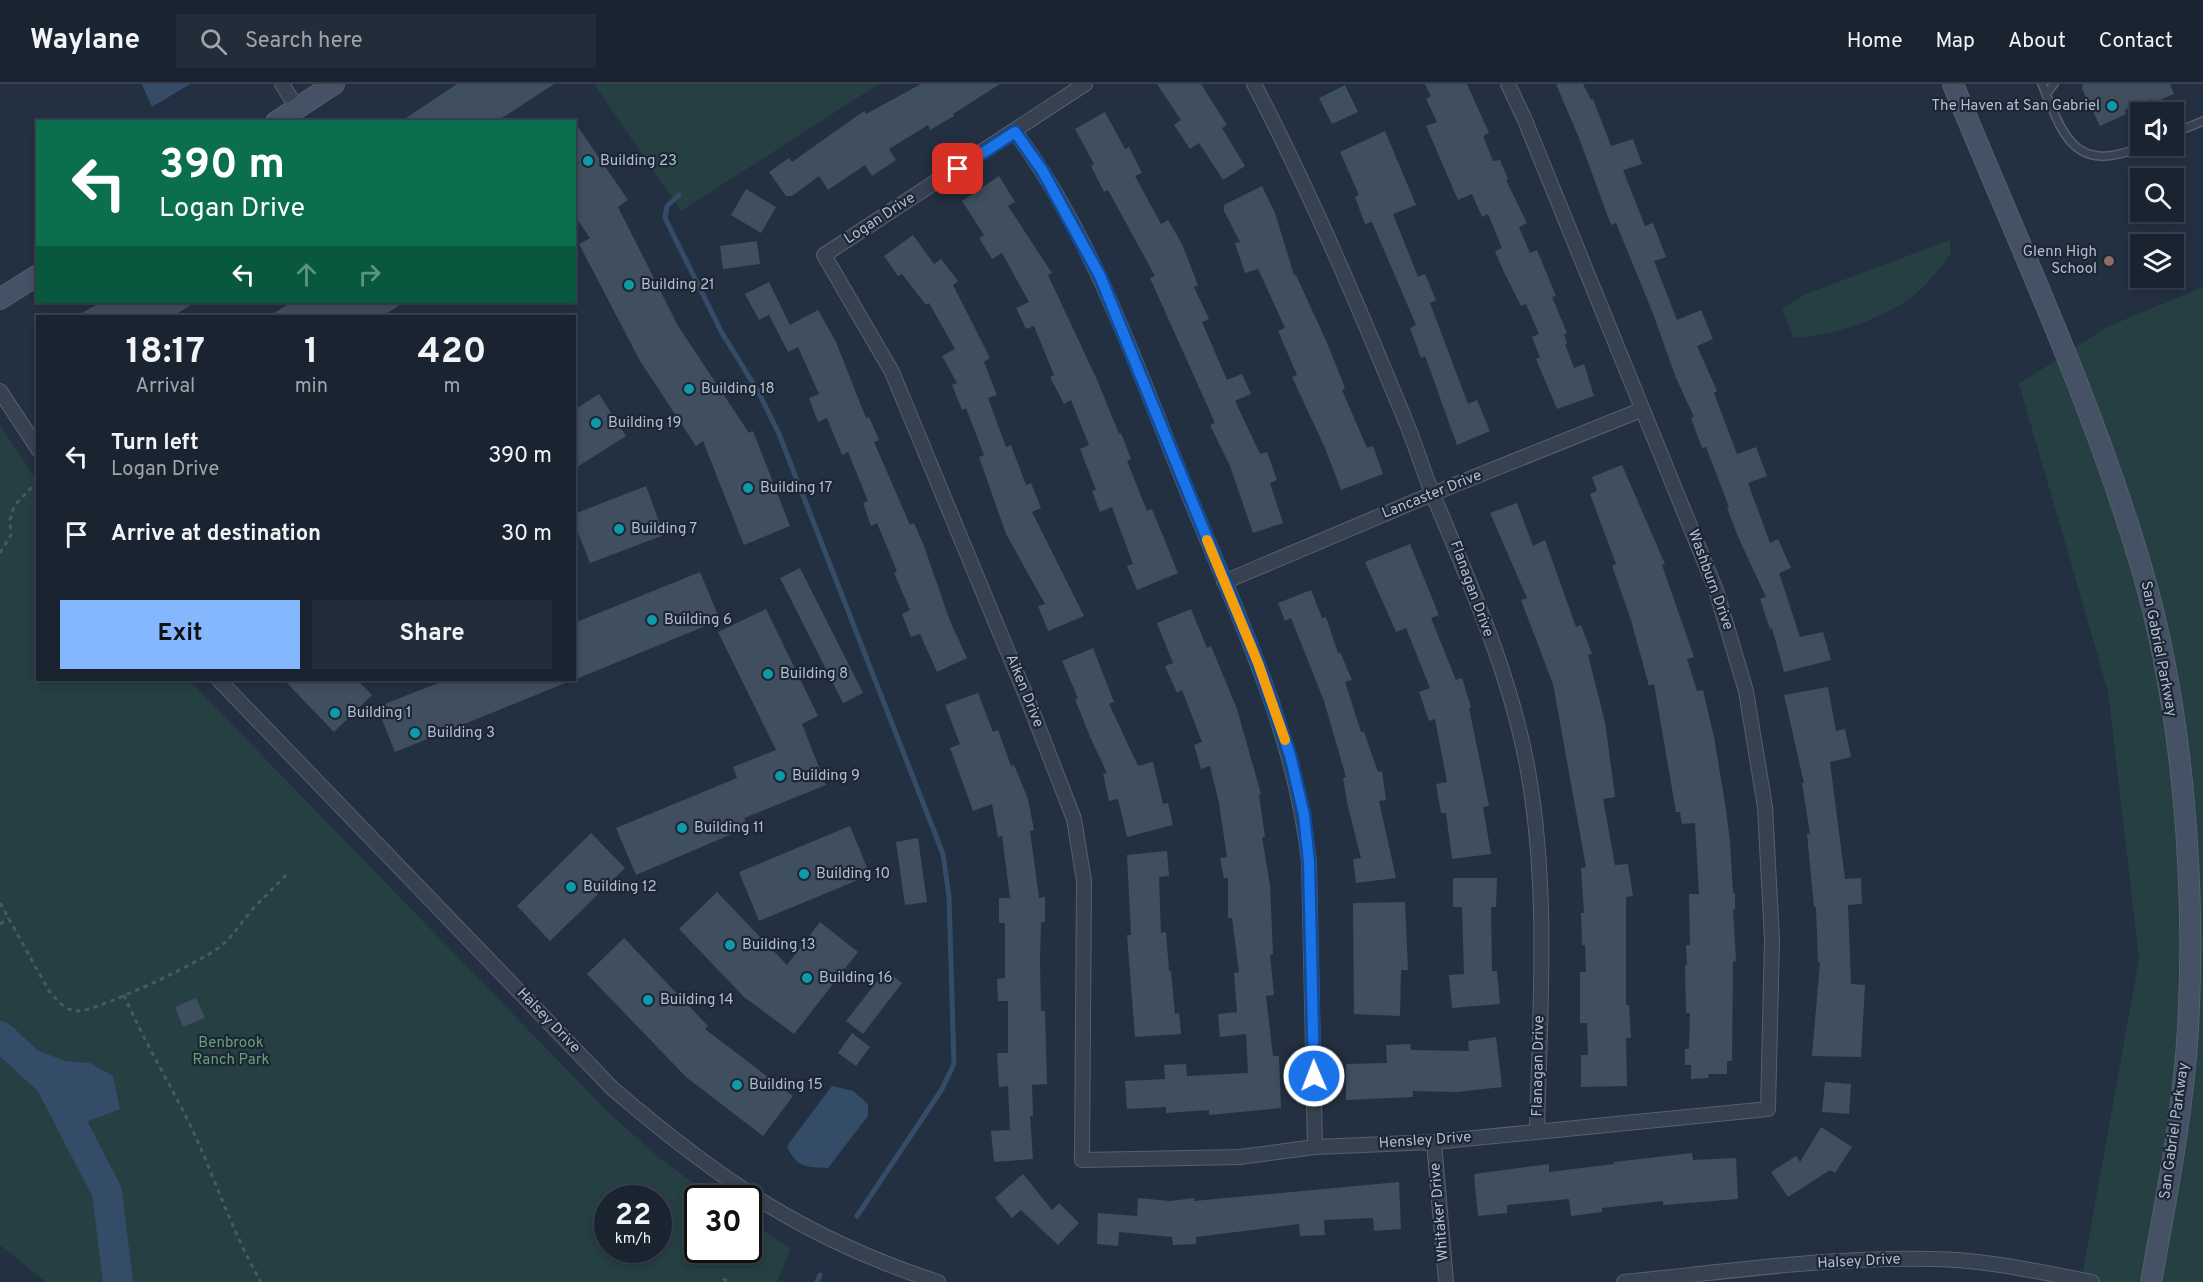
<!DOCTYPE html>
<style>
body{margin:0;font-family:Overpass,sans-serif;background:#232c39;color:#f1f3f6;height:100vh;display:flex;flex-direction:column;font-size:22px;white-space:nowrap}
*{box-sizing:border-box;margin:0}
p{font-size:20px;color:#9fa4ab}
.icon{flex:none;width:33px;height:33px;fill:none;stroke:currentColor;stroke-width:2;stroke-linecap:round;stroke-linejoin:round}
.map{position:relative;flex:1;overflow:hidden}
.details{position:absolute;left:36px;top:231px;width:540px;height:366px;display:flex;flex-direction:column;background:#1a2431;border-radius:0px;box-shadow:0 3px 9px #0003,0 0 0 2px #38414d}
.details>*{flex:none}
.banner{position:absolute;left:36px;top:36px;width:540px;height:183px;border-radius:0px;box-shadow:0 3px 9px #0003,0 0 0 2px #38414d;background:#0b6e4f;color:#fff;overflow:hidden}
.tools{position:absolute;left:2130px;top:18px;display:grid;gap:12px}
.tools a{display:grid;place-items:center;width:54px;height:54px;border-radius:0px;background:#1a2431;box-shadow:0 3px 9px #0003,0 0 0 2px #38414d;font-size:30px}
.speed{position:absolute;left:594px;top:1101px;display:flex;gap:12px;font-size:30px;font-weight:700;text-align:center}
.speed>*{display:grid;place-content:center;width:78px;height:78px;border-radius:50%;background:#1a2431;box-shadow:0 3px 9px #0003,0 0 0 2px #38414d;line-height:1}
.speed small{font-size:15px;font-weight:400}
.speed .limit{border:3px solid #111;border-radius:9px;background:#fff;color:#111}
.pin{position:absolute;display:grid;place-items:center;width:51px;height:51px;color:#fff;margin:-26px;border-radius:12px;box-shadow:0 3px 9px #0006}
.me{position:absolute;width:66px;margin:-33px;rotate:359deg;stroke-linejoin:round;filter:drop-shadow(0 0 4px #0008)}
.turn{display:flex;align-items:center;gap:21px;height:126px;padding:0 24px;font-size:27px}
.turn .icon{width:78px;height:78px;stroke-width:2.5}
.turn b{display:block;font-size:42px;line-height:51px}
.lanes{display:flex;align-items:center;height:57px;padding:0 24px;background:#0003;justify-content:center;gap:30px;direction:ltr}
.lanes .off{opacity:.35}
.eta{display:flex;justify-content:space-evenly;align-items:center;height:102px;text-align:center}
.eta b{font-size:36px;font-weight:700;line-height:42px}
.primary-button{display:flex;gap:12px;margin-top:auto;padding:12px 24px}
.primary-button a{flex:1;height:69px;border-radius:0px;background:#85b7ff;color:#111;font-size:24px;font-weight:700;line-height:69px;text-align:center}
.primary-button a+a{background:#232c39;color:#f1f3f6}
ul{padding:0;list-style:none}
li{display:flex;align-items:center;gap:18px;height:78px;padding:0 24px}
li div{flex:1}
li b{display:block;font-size:22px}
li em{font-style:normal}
header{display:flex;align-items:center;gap:36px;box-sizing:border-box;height:84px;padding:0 30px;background:#1a2431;border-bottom:2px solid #38414d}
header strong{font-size:28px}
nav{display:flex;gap:33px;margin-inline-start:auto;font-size:21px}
.search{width:420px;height:54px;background:#232c39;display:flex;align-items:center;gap:15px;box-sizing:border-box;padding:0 21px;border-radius:0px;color:#9fa4ab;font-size:22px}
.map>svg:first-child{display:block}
.green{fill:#253f42;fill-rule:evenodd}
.water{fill:#354c69}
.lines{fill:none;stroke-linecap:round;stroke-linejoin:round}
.stream{stroke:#354c69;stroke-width:5}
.river{stroke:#354c69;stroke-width:30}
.building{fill:#3f4f60}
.lane-casing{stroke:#55606e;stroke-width:10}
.street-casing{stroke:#55606e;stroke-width:16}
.secondary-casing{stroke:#55606e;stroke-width:22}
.path{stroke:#435c5f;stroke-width:3;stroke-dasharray:4.5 4.5;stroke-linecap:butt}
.lane{stroke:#374250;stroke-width:7}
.street{stroke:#374250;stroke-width:14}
.secondary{stroke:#455164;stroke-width:20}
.route-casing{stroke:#114b97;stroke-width:15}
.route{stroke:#1a73e8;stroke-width:10}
.slow{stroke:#f59e0b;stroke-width:10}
.culture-dot{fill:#0f9aa8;stroke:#1c2736;stroke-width:2}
.education-dot{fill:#8d6e63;stroke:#1c2736;stroke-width:2}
.labels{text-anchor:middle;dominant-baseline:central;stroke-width:4.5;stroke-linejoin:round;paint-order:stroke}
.poi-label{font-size:15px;fill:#b4bdcb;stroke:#1c2736;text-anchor:start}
.street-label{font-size:15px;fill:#b4bdcb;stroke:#1c2736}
.park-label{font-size:15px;fill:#699e74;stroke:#1c2736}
</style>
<header>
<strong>Waylane</strong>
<div class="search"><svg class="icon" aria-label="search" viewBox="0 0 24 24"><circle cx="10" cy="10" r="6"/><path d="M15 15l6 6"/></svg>Search here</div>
<nav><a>Home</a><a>Map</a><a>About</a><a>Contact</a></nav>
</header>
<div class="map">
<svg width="2203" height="1198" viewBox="0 0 2203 1198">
<rect width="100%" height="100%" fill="#233041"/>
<path class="green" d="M594 0H879L681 127Z
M1950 156V171C1940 183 1931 196 1919 207 1890 233 1833 252 1794 254L1782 225 1806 210Z
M2203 203V1198H2081L2139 875 2108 607 2019 300 2107 243Z
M0 341 37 397 38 596H189L608 1028 658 1073 714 1114H698V1166H748L749 1137 791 1165 777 1198H46L0 1161ZM608 1114H658V1166H608Z"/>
<path class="water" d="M142 0H190L152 23Z
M0 937 16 945 21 960 65 977 90 979 113 992 120 1025 65 1046 52 1012 11 974 0 969Z
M832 1002 853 1007 868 1020V1032L828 1084C805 1083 796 1083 787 1062Z"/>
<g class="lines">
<path class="stream" d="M679 111 667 122 665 134 722 249 759 309 779 350 943 770 949 813 954 980 942 1005 857 1132
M817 1198 820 1191"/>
<path class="river" d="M0 952 50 998 107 1108 118 1198"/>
</g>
<path class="building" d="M457 0H554L496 38H400Z
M921 0H1000L953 30 954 32 930 46 928 41 889 65 896 76 872 92 865 81 828 106 819 92 792 112H786L769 88 789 74 792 78 864 27 866 30Z
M1157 0H1201L1227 41 1222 44 1245 82 1223 96 1199 59 1190 65 1174 41 1181 36Z
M1425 0H1467L1489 49 1483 52 1493 77 1500 76 1508 95 1506 96 1527 139 1519 143 1530 169 1537 166 1556 212 1552 213 1567 249 1564 251 1567 259 1565 260 1574 284 1584 280 1594 312 1557 325 1536 275 1540 273 1532 253 1539 250 1526 220 1521 222 1503 186 1495 167 1502 164 1488 130 1482 133 1472 110 1458 116 1426 42 1437 38 1426 15 1431 12Z
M1556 0H1583L1591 16 1593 15 1611 62 1633 55 1642 80 1623 86 1645 142 1653 139 1666 173 1654 177 1677 236 1701 226 1713 255 1697 262 1717 307 1714 309 1737 370 1756 363 1767 392 1748 399 1770 459 1778 455 1791 484 1779 489 1800 553 1823 548 1831 576 1784 588 1772 544 1770 545 1760 515 1766 513 1739 455 1727 424 1729 423 1706 363 1702 364 1691 334 1694 333 1676 294 1652 227 1616 139 1611 141 1579 54Z
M2083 0H2170L2174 10 2153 19 2152 15 2125 26 2126 30 2100 42 2082 5Z
M1345 1 1358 28 1332 40 1319 14Z
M1105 28 1125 65 1129 63 1142 89 1135 92 1161 140 1168 136 1182 160 1198 201 1194 203 1209 235 1202 238 1227 296 1242 290 1251 310 1235 317 1260 370 1267 368 1277 396 1270 399 1283 439 1253 449 1230 382 1210 341 1215 339 1150 194 1155 192 1108 106 1104 108 1091 82 1094 80 1075 45Z
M574 37 628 116 618 123 678 242 749 349 753 347 790 442 744 461 703 357 696 362 640 277 579 160 590 154 574 131Z
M1385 47 1416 121 1393 130 1418 193 1425 190 1436 216 1430 219 1468 320 1477 316 1490 347 1457 361 1425 272 1421 274 1410 244 1416 241 1372 138 1365 140 1355 113 1359 111 1340 68Z
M999 92 1015 118 1008 122 1052 189 1048 191 1098 298 1119 350 1121 349 1131 375 1127 377 1147 427 1152 425 1178 489 1137 506 1127 482 1133 480 1112 423 1100 428 1092 407 1096 406 1080 365 1089 361 1071 316 1064 320 1050 293 1054 291 1034 242 1026 245 1016 224 1029 218 1002 169 992 175 979 154 984 151 962 117Z
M1262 102 1275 129 1294 191H1296L1328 261 1345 304 1342 306 1367 364 1373 362 1383 390 1341 406 1325 364 1292 293 1297 291 1278 247 1285 244 1258 185 1245 189 1235 159 1240 158 1224 127V121Z
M746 105 776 123 761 149 731 131Z
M913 151 934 180 941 175 958 197 953 201 990 274 984 278 997 311 988 314 1006 363 1011 361 1026 401 1031 399 1041 424 1032 428 1084 532 1048 547 1038 522 1045 520 1006 450 979 373 984 371 966 324 962 326 952 301 957 299 942 272 955 265 929 219 926 221 902 190 898 192 884 172Z
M757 157 760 180 723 185 720 162Z
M769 198 790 241 818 226 836 258 866 334 869 333 879 356 874 358 910 441 914 439 924 462 950 537 967 574 937 588 920 550 911 553 902 530 910 526 894 489 897 487 877 439 871 442 863 419 868 417 848 368 842 371 827 334 818 338 809 314 819 310 798 263 788 268 769 231 759 236 745 210Z
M101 218H196L173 232H77Z
M292 218H405L382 232H269Z
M599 310 626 352 574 385V326Z
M1622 381 1665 480 1662 481 1694 573 1687 575 1697 607 1703 606 1714 653 1725 719 1730 757 1733 809H1735V826H1733L1736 877 1733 878 1732 977H1727V990H1708L1709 994 1691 995V981H1685V965H1689L1690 929H1686L1685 881H1687L1686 861H1690L1689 810H1699L1695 739 1682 740 1680 728H1676L1654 600 1649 602 1631 536 1612 482 1616 480 1590 410 1597 407 1592 393Z
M646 402 664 451 590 479 574 439V430Z
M1517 419 1533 462 1545 456 1576 543 1581 541 1592 570 1588 571 1605 638 1615 713 1603 715 1615 781 1628 780 1633 812 1626 813V921H1629L1631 954H1626L1627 1002 1581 1003V971H1588L1587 939H1580V888H1586L1585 861H1582L1581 829H1584L1581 784 1586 783 1553 600 1521 516 1527 514 1490 429Z
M1410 460 1439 531 1431 534 1456 596 1462 594 1471 623 1469 624 1489 722 1483 723 1491 770 1452 775 1446 729H1441L1436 700 1447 698 1435 635 1429 637 1419 608 1430 604 1406 544 1396 548 1365 478Z
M800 484 863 609 843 619 780 494Z
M700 488 720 536 574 596V539Z
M1311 506 1322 534 1326 533 1338 569 1340 568 1352 596 1345 598 1361 648H1364L1378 688 1382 687 1386 716 1379 717 1396 794 1356 799 1353 775 1361 774 1347 718 1343 694 1346 693 1324 617 1291 534 1285 537 1278 519Z
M766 525 818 632 802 640 826 701 744 734 748 743 636 791 616 744 737 694 733 683 776 666 718 548Z
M1191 525 1207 564 1211 562 1237 625 1261 710 1259 711 1265 753H1262L1270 801 1273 870 1270 871 1274 911 1266 912 1273 972H1279L1281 1024 1209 1031V1026L1166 1029V1023L1127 1025 1125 997 1165 995 1164 981 1186 980 1187 992 1248 989 1246 950 1220 953 1218 930 1237 928 1234 889 1239 888 1232 834H1228V794H1224L1220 774 1227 773 1219 719 1210 682 1201 685 1194 661 1202 658 1182 606 1177 609 1165 582 1173 579 1157 539Z
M1093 564 1114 618 1109 620 1138 682 1153 678 1163 720 1168 719 1173 741 1127 753 1118 715 1109 717 1103 690 1107 689 1090 653 1075 615 1078 614 1062 577Z
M284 596H357L372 611 334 648Z
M446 596H573L395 668 377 623Z
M1828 603 1836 647 1845 645 1851 673 1830 678 1845 795 1861 794 1862 820 1848 821 1851 900 1865 901 1861 973 1812 972 1820 878H1818L1816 823H1814L1807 750H1810L1802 699H1804L1784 611Z
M978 609 993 648 998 646 1011 682 1014 681 1028 715 1034 746 1030 747 1039 814 1045 813V838H1041L1040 876 1041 927H1045L1047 1000 1032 1001 1033 1032H1030L1033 1075 994 1078 991 1047 1010 1046 1008 1002 999 1003 997 969H1008V917H998L997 895 1005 894V839H999V814H1010L1002 752 998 753 992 720 973 727 950 664 960 660 945 621Z
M850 742 870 791 759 837 739 788Z
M591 749 625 784 550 857 517 822Z
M918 754 927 818 905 821 896 758Z
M1167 767 1169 792 1159 793 1161 849 1166 848 1169 887H1171L1175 930 1179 929 1181 950 1135 953 1127 851H1131L1127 771Z
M1453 794H1497L1496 823H1491L1492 887H1497L1500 920 1452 924 1449 891 1464 890 1462 823H1453Z
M717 808 787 881 820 838 858 868 794 950 744 913 679 845Z
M1405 818 1408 886H1401L1400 932 1354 930 1353 819Z
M624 854 708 942 705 945 793 1012 763 1052 686 993 587 890Z
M886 886 902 899 863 950 846 937Z
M196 914 205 934 183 943 175 923Z
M852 949 870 963 856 982 838 969Z
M1496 953 1502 1003 1457 1008 1413 1007V1013L1346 1016V980L1387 979 1386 961 1410 960 1411 966 1469 967 1468 957Z
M1825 998 1851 1000 1849 1030 1822 1028Z
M1821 1043 1852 1063 1835 1089 1830 1086 1788 1113 1771 1088 1796 1072 1800 1078Z
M1692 1069 1693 1076 1736 1074 1738 1115 1663 1121V1117L1602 1124V1128L1571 1132 1569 1115 1507 1121V1129L1478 1132 1474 1090 1549 1080V1088L1614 1080V1078Z
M1023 1090 1052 1126 1059 1119 1079 1139 1058 1161 1021 1126 1012 1134 995 1114Z
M1399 1098 1401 1145 1374 1147 1373 1134 1324 1136 1325 1151 1300 1152 1299 1140 1196 1153V1160L1173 1161 1172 1153 1119 1148 1118 1162 1097 1160 1098 1129 1137 1132 1138 1114 1170 1117 1194 1114V1117Z"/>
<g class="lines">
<defs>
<path id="lane" d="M2042 0C2065 57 2076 90 2144 62
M2046 10 2054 0
M2174 49 2203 37"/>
<path id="street" d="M282 0 297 24
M1085 0 824 171 892 288 1029 619 1074 735 1084 797 1082 1076 1240 1073 1315 1063 1434 1058 1768 1025 1772 855 1765 723 1746 607 1716 506 1524 34 1508 0
M1254 0C1311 109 1359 224 1406 338 1416 362 1423 387 1433 411 1470 500 1511 591 1528 687 1549 805 1540 927 1537 1046
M1015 48C1094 154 1136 282 1186 404 1235 526 1295 646 1309 778L1315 1063
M0 307 38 365
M1224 498 1432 410 1641 326
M219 596 613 1005C718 1095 805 1155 938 1198
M1434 1058 1446 1198
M1624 1198C1727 1188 1831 1172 1934 1175 1988 1176 2040 1188 2092 1198"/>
<path id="secondary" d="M1953 0C2018 159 2092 316 2141 482 2183 623 2196 798 2188 945 2183 1030 2166 1115 2151 1198
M276 38 334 0
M0 215 38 191"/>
</defs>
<use href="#lane" class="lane-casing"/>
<use href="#street" class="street-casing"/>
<use href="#secondary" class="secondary-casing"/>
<path class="path" d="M0 469 11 451 10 436 14 422 32 403
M0 819 49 907C57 916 65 927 78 927 98 927 205 876 221 862 233 852 241 839 251 827 263 814 275 803 287 790
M0 840 9 834
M124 911C144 958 171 1001 193 1047 216 1097 233 1150 261 1198
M723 1195 729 1198"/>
<use href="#lane" class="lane"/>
<use href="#street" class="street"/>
<use href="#secondary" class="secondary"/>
</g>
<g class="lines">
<defs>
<path id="route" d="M958 85 1015 48 1042 86 1100 192 1258 579 1290 671 1304 731 1309 778 1314 992"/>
</defs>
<use href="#route" class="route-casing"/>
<use href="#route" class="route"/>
<path class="slow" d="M1207 456 1258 579 1285 656"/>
</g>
<g class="culture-dot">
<circle cx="2112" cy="22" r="6"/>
<circle cx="588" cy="77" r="6"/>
<circle cx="629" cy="201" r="6"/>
<circle cx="689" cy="305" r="6"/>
<circle cx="596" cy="339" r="6"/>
<circle cx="748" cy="404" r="6"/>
<circle cx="619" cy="445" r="6"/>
<circle cx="652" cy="536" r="6"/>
<circle cx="768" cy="590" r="6"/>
<circle cx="335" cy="629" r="6"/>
<circle cx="415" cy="649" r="6"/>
<circle cx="780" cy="692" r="6"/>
<circle cx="682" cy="744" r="6"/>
<circle cx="804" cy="790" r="6"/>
<circle cx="571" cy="803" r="6"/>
<circle cx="730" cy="861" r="6"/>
<circle cx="807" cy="894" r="6"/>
<circle cx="648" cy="916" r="6"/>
<circle cx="737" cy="1001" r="6"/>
</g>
<circle class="education-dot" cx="2109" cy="177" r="6"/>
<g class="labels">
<g class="poi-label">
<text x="2100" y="22" text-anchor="end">The Haven at San Gabriel</text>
<text x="600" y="77">Building 23</text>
<text x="2097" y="168" text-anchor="end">Glenn High<tspan x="2097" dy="17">School</tspan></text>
<text x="641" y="201">Building 21</text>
<text x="701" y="305">Building 18</text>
<text x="608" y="339">Building 19</text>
<text x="760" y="404">Building 17</text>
<text x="631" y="445">Building 7</text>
<text x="664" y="536">Building 6</text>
<text x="780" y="590">Building 8</text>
<text x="347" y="629">Building 1</text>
<text x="427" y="649">Building 3</text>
<text x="792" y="692">Building 9</text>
<text x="694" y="744">Building 11</text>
<text x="816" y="790">Building 10</text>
<text x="583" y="803">Building 12</text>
<text x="742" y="861">Building 13</text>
<text x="819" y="894">Building 16</text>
<text x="660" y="916">Building 14</text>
<text x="749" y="1001">Building 15</text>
</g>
<g class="street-label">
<text transform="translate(880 135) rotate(-33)">Logan Drive</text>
<text transform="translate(1432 411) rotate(-22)">Lancaster Drive</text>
<text transform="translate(1710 496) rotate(70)">Washburn Drive</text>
<text transform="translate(1471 505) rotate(70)">Flanagan Drive</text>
<text transform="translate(2158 565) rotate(79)">San Gabriel Parkway</text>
<text transform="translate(1024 607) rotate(68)">Aiken Drive</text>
<text transform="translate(548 937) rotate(46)">Halsey Drive</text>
<text transform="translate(1539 982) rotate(-89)">Flanagan Drive</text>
<text transform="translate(2175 1047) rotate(-82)">San Gabriel Parkway</text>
<text transform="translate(1425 1057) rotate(-4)">Hensley Drive</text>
<text transform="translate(1440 1128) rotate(-95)">Whitaker Drive</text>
<text transform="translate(1859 1178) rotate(-3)">Halsey Drive</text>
</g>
<g class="park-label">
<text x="231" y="959">Benbrook<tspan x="231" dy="17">Ranch Park</tspan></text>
</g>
</g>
</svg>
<div class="tools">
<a><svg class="icon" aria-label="sound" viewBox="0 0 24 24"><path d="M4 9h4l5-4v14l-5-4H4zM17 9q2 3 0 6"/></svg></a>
<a><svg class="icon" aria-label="search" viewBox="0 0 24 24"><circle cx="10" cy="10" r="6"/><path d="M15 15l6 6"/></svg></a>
<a><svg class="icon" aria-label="layers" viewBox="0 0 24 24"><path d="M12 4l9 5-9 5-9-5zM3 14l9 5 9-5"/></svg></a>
</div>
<div class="speed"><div>22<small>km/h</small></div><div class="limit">30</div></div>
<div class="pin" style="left:958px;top:85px;background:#d93025"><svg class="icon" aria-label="arrive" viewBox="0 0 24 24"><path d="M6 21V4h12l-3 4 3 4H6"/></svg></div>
<svg class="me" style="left:1314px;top:992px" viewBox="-20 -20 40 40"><circle r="17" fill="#1a73e8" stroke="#fff" stroke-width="3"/><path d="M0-11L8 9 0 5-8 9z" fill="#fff"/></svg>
<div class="banner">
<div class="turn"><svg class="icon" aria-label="left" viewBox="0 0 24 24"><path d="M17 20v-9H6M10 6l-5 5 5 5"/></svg><div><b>390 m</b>Logan Drive</div></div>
<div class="lanes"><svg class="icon" aria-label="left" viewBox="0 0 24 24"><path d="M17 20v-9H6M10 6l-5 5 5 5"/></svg><svg class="icon off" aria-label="ahead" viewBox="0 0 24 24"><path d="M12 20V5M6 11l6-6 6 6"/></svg><svg class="icon off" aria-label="right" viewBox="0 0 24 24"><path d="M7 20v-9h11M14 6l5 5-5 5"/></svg></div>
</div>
<section class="details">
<div class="eta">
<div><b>18:17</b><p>Arrival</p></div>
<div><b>1</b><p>min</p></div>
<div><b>420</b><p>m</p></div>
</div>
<ul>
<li><svg class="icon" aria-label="left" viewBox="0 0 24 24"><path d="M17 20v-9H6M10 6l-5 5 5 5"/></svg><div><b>Turn left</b><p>Logan Drive</p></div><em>390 m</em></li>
<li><svg class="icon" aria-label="arrive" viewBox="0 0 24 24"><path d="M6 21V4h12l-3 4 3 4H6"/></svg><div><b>Arrive at destination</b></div><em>30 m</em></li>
</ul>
<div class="primary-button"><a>Exit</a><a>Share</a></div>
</section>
</div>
